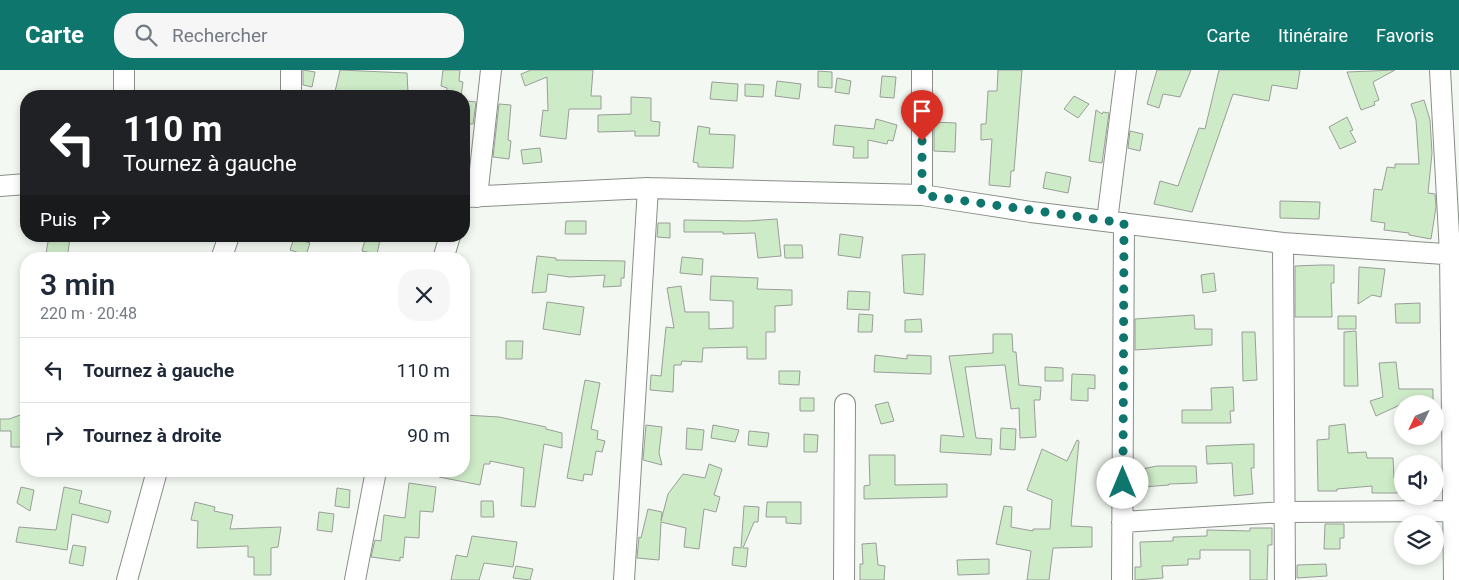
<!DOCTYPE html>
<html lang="fr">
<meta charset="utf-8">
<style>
body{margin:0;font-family:Roboto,sans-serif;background:#f6f6f7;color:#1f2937;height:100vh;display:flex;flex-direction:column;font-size:19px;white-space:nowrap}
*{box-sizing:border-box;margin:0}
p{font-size:16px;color:#747a83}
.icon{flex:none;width:28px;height:28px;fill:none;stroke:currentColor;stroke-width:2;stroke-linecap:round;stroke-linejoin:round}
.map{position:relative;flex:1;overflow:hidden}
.drawer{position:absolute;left:20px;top:182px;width:450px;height:225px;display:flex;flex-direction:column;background:#fff;border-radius:20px;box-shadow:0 2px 8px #0003}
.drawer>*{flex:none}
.hud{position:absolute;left:20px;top:20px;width:450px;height:152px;border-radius:20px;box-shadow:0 2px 8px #0003;background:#202124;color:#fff;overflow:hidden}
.needle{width:32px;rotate:227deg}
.fabs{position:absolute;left:1394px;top:325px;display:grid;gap:10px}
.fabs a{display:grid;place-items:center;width:50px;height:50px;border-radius:50%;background:#fff;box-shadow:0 2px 8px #0003;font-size:25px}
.pin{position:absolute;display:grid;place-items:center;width:42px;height:42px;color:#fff;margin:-51px -21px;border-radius:50% 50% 50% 0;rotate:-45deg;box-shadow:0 0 5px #0007}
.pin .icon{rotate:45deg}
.me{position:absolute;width:55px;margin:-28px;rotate:0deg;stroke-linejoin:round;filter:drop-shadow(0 0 4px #0008)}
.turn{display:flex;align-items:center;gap:18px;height:105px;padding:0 20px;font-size:22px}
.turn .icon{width:65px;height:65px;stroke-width:2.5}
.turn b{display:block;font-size:35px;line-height:42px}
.then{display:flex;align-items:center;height:48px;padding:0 20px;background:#0003;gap:10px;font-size:19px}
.round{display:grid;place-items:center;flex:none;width:52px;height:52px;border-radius:20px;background:#f6f6f7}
.summary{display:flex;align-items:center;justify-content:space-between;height:85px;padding:0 20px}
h1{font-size:30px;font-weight:600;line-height:38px}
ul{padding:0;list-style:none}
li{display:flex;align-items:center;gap:15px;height:65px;padding:0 20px;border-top:1px solid #e0e1e3}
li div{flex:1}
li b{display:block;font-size:19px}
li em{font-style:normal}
header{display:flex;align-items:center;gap:30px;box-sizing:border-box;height:70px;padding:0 25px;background:#0f766e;color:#fff}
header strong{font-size:24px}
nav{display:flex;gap:28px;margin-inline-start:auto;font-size:18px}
.search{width:350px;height:45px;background:#f6f6f7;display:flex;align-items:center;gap:12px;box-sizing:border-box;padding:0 18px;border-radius:20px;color:#747a83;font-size:19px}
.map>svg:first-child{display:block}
.building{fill:#ceebc8;stroke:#999e98}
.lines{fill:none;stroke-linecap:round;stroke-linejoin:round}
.minor-casing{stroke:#898e88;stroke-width:22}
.minor{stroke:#fff;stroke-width:20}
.route{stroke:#0f766e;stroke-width:9;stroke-dasharray:0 16.2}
</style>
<header>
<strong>Carte</strong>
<div class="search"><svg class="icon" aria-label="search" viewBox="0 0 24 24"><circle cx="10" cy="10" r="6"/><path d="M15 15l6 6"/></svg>Rechercher</div>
<nav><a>Carte</a><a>Itinéraire</a><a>Favoris</a></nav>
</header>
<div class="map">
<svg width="1459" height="510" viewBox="0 0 1459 510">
<rect width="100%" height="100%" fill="#f3f9f2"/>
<path class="building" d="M303 0 315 2 312 17 303 15Z
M340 0 407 3 408 23H388V26H334Z
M443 0H460L459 11 463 12 461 26H446L447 18 441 16Z
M531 0H593L591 26H601V39H569L566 69 540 66 543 40 548 41 547 7 525 16 521 4Z
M998 0H1022L1014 101H1011L1010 117 989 115 992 69 981 70V54H986L988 21H997Z
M1157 0H1191L1180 27 1163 24 1159 38 1147 34Z
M1219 0H1300L1297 19 1272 15 1269 31 1233 24 1192 142 1154 134 1160 111 1178 116 1199 58 1205 59Z
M1395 0 1373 12 1379 30 1374 32 1375 35 1361 40 1347 2Z
M818 1 832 2V18L818 17Z
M882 6 896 7 894 28 880 27Z
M837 8 851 11 849 24 835 22Z
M777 11 801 14 799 29 775 26Z
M712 12 738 14 737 31 710 29Z
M745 14 764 15 763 27 745 26Z
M1074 26 1089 34 1078 48 1064 39Z
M631 27 651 28V51L660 52 659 66H635V61L598 62V45L631 44Z
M1424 30 1430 50 1432 83 1428 123 1435 124 1436 137 1431 169 1409 165V163L1384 160 1385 153 1371 151 1374 119 1382 120 1387 97 1395 98V94H1419L1416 50 1411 34Z
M467 31 476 32 473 54H466Z
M499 34 511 35 508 70 511 71 509 89 493 87Z
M1096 40 1102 44 1103 42 1109 43 1102 93 1089 91Z
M1347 47 1353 60 1350 61 1356 72 1340 79 1329 57Z
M876 49 897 55 893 71 888 70 887 74 868 70V88H853L854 77 833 75 835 55 874 59Z
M934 52 956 53 955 82 934 81Z
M698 56 710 58 709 64 735 65 733 98 698 97V93L693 92Z
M1130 61 1143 64 1140 81 1128 78Z
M540 78 542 92 523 94 521 80Z
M1046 102 1071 107 1068 123 1043 118Z
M1280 131 1320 132 1319 149 1280 148Z
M777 149 781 186 758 188 755 163 723 164V162H684V150L747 151Z
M566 151H586V164H565Z
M658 153H670V168L657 167Z
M840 164 863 167 860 188 838 185Z
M49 166 70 168 67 189H45Z
M366 166H381L377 184 362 181Z
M294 168 310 173 306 185 290 180Z
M784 175H802L803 188H785Z
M925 184 923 225 904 223 902 185Z
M537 186 556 188V190L625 191 624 208H621V216L603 217 605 205 570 207 548 204 546 222 532 223Z
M682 187 703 189 702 205 680 203Z
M1321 195H1334V213H1331L1332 247H1295V196Z
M1359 197 1385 199 1381 227 1372 225 1358 234Z
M1214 203 1216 221 1203 223 1201 205Z
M711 206 758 208 757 219 792 220V235L775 236V262H766V289H747V277L703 278 702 292 682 291 681 295H674L673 322 650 320 651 305 661 306 666 257 674 258 667 218 681 216 685 242H709V259L733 258V231L710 230Z
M848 221 870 222 869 240 847 239Z
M547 232 584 237 580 265 543 259Z
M1420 233V253H1396L1395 234Z
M859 244 873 245 872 262H858Z
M1194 245 1195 259H1212V275L1135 280V249Z
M1338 246H1356V259H1338Z
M921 249 922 262H905V250Z
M1356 261 1358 316H1344V262Z
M1242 262H1255L1257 310 1243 311Z
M993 264H1012L1013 282H1016L1019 315 1041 317 1040 330H1034L1036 367 1020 368 1019 338 1011 339 1005 295 965 297 976 368 992 369 991 385 940 382 941 365 964 367 949 286 993 283Z
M506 271H523L522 289H506Z
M875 285 907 289V285L931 286V304L874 302Z
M1396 292 1399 319H1433V334H1402L1376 346 1370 331 1383 327 1379 293Z
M1045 297 1063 298V311H1045Z
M779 301H800L799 315 779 314Z
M1072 304 1095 305V319L1088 318V331L1071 330Z
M585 310 600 313 591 359 598 361 597 369 605 371 602 382 596 381 592 405 584 404 583 411 567 408Z
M1233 317 1234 341H1230L1231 353H1182V340H1212L1211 318Z
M800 328H814V341H800Z
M888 332 894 351 881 354 875 335Z
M26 343V377H11V361H0V349H9Z
M464 345 499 347 546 357V359L562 363V378L544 374 535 437 521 436 524 398 490 391V394H484L480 415 439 407V401H464Z
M1345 354 1348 383 1366 382 1367 388H1393L1394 408H1402V423H1372V416L1337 419V421H1318L1317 370 1329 369V356Z
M646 355 662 357 659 383 662 395 643 390Z
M713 355 739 360 735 372 711 368Z
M687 358 704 360 702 380 686 379Z
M1001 358 1016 359 1015 380 1000 379Z
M749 361 769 363 767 377 748 375Z
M804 364 818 365 817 382H804Z
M1077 370 1079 371 1071 456 1092 457V477L1053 478 1049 510H1027L1031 481 996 474 1004 436 1012 437 1011 457 1033 461V459H1050L1052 430 1027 420 1042 379 1067 391Z
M1254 374V398H1251L1253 424 1234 426 1232 393 1207 394 1206 376Z
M869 385H895V415L947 414V427L864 429V416L870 415Z
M709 394 722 399 714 425 720 427 716 442 704 439 699 479 684 477 686 458 661 452 659 490 637 488 639 467 641 468 648 439 662 442 661 451 668 424 683 404 705 408Z
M1157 396H1196L1197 413 1169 414V415L1143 417 1142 399Z
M409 413 436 417 433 442 420 441 419 468 405 467 403 488 400 487V491L371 487 375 470 381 471 384 445 405 448Z
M21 417 34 420 30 441 17 433Z
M64 417 82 421 79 433 111 441 108 453 72 444 67 480 16 472 19 457 56 460Z
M337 418 350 420 349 438 335 436Z
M481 431H493L494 447H481Z
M195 432 215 437 214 441 233 445 230 459 281 457 278 477 271 478V505H254V487H248V476L197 478 198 451 191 450Z
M767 432H801V454L786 453V447H766Z
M744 436 759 437 758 452H754L743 478H748L746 497 732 495 734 477 741 478Z
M319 442 334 444 332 462 317 460Z
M1325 454H1344V468H1340V479H1324Z
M1250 458H1272V475H1268L1267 510H1250V480H1200V489H1188V495L1162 496 1163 508 1135 510V497H1141L1140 472 1173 471V467L1207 466V460L1250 461Z
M472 466 517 472 513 497 484 493 479 510H451L456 485 467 487Z
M876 473 878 495 885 496 884 510H860V494H863L862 474Z
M73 475 86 477 83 496 69 493Z
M989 489V504L958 505 957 490Z
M1326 494 1327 506 1297 508V495Z
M516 496 533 499 530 510 513 508Z"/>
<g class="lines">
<defs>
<path id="minor" d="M291 0V26
M1440 0 1450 183 1454 510
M124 26V0
M0 116 26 114
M922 125V0
M464 127 648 118 922 125 1031 142 1283 173 1459 185
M477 127 491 0
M1107 151 1126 0
M1283 173 1285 510
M221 189 229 166
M443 189 450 166
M1122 452 1286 442 1452 441
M127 510 157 401
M355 510 376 401
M624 510 648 118
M844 510 845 334
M1122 510 1124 153"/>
</defs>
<use href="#minor" class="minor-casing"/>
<use href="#minor" class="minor"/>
</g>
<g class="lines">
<path class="route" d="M922 71V125L1124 153 1123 413"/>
</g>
</svg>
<div class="fabs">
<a><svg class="needle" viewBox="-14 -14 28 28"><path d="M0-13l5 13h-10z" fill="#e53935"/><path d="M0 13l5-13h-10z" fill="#747a83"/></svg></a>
<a><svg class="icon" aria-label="sound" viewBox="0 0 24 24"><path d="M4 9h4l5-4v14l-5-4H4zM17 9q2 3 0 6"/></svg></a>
<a><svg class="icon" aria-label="layers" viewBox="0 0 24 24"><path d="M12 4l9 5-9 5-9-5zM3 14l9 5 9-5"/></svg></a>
</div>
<div class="pin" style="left:922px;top:71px;background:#d93025"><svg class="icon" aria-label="arrive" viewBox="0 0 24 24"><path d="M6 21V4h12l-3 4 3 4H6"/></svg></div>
<svg class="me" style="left:1123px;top:413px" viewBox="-20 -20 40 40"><circle r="19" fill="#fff"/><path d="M0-13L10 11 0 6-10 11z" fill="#0f766e"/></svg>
<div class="hud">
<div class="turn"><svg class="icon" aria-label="left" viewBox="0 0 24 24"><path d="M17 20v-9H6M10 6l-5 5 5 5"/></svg><div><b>110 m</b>Tournez à gauche</div></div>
<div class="then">Puis<svg class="icon" aria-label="right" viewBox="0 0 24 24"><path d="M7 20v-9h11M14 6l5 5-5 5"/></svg></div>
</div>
<section class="drawer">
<div class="summary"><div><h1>3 min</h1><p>220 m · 20:48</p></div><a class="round"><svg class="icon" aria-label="close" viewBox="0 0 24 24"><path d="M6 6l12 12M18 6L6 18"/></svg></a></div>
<ul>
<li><svg class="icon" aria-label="left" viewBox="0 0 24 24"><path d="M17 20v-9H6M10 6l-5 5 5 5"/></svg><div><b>Tournez à gauche</b></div><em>110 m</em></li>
<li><svg class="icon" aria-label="right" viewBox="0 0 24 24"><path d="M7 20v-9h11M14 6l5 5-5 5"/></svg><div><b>Tournez à droite</b></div><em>90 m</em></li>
</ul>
</section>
</div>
